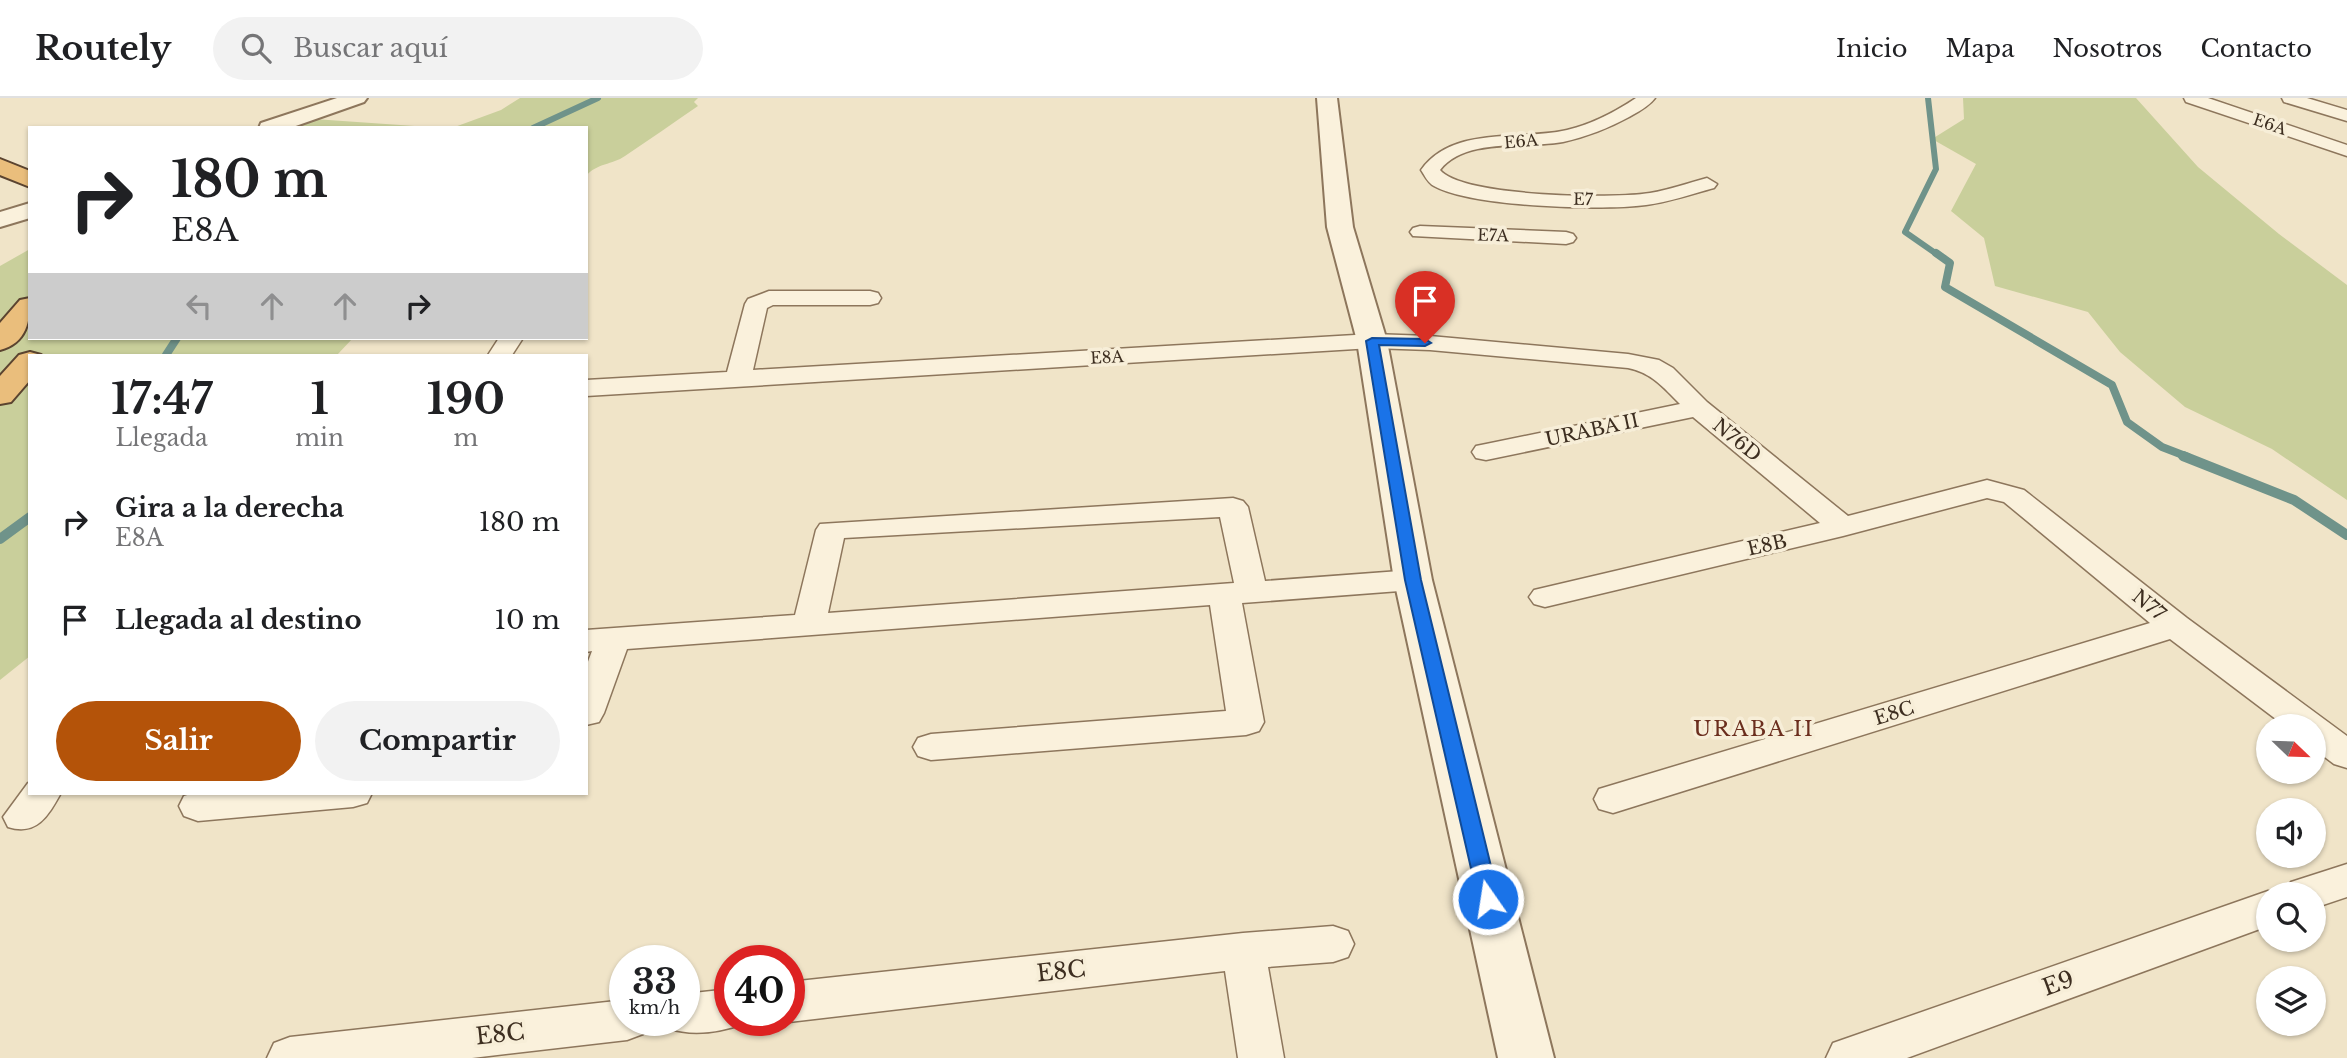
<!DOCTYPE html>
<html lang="es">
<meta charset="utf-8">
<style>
body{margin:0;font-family:"Libre Baskerville",serif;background:#f2f2f2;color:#202124;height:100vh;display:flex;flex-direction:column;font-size:26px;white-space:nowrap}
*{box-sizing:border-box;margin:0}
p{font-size:23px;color:#757577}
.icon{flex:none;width:38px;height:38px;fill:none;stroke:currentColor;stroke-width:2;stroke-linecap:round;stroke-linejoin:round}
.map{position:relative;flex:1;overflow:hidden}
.side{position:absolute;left:28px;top:256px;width:560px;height:441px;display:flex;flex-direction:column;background:#fff;border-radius:0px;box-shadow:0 2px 5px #0004}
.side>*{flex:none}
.top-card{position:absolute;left:28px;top:28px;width:560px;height:214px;border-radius:0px;box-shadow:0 2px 5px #0004;background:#fff;color:#202124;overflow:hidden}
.needle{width:46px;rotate:113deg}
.controls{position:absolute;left:2256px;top:616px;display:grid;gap:14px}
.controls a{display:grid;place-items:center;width:70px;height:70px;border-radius:50%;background:#fff;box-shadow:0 2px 5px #0004;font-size:35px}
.speed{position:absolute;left:609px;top:847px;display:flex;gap:14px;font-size:35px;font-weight:700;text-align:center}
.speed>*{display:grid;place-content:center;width:91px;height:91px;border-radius:50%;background:#fff;box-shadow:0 2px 5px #0004;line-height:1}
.speed small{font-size:18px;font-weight:400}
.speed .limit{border:10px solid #d22;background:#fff;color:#111}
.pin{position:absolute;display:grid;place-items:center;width:60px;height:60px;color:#fff;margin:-72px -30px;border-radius:50% 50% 50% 0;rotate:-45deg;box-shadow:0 0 7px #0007}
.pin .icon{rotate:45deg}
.me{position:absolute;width:77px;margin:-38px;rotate:347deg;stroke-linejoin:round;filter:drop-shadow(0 0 5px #0008)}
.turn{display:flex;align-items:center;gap:24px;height:147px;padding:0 28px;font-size:32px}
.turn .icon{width:91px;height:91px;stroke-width:2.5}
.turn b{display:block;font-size:49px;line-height:60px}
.lanes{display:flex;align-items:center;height:66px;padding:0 28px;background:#0003;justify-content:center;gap:35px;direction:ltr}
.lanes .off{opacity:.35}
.eta{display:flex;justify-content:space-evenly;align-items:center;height:119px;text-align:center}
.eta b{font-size:42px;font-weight:700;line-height:49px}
.primary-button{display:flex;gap:14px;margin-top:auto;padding:14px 28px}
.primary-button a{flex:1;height:80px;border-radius:42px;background:#b45309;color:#fff;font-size:28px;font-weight:700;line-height:80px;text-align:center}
.primary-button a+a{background:#f2f2f2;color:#202124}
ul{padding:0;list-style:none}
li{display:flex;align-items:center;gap:21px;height:98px;padding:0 28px}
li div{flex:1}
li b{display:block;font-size:26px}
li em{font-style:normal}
header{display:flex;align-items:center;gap:42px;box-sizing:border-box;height:98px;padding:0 35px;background:#fff;border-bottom:2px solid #e0e0e0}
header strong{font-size:33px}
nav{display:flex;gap:38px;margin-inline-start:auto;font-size:24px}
.search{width:490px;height:63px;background:#f2f2f2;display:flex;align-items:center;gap:18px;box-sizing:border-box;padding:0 24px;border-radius:38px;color:#757577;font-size:26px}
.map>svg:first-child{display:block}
.green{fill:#c9cf9b}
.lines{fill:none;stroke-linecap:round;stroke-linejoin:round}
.stream-far2{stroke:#6f938a;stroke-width:6}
.stream-far1{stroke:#6f938a;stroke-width:8}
.stream{stroke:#6f938a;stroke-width:10}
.minor-casing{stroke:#8d765c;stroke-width:3}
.tertiary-casing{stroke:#8d765c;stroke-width:4}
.trunk-casing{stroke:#5b4430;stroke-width:4}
.minor{fill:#faf1dc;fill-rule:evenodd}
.tertiary{fill:#faf1dc;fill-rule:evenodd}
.trunk{fill:#eabe7c;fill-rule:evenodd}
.route{fill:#1a73e8;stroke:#114b97;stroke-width:2}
.labels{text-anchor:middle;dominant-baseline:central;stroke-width:7;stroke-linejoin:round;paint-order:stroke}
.far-street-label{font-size:16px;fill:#3d2e20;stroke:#f7eed8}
.street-label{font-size:19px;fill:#3d2e20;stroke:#f7eed8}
.neighbourhood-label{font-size:21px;letter-spacing:2px;fill:#6b2e1e;stroke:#f7eed8}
.near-street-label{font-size:23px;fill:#3d2e20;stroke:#f7eed8}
</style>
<header>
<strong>Routely</strong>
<div class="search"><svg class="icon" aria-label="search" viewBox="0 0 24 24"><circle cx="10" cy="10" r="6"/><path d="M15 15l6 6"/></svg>Buscar aquí</div>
<nav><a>Inicio</a><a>Mapa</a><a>Nosotros</a><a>Contacto</a></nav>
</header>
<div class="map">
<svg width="2347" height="960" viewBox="0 0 2347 960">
<rect width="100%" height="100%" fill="#f0e4c8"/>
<path class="green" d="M520 0H698L694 4 698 8C673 25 649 42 625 58 612 67 597 65 586 78V30H452L501 12Z
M1963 0H2136L2198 69 2279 136 2347 187V402L2272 351 2185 309 2120 254 2088 214 1995 188 1984 140 1951 113 1976 66 1932 41 1964 21Z
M314 21 443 30H290Z
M30 151V240H353L337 257H30V558L0 582V168Z"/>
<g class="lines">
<path class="stream-far2" d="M1928 0 1936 71 1905 134 1938 157
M533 30 598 0"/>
<path class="stream-far1" d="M1936 155 1950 165 1945 189 2112 287 2127 324 2162 349 2188 359
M166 257 177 240"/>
<path class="stream" d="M2183 358 2294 402 2347 437
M0 441 30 419"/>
<defs>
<path id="minor" d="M1636 0H1655C1649 8 1638 14 1629 19 1609 30 1586 39 1563 44 1526 51 1466 39 1440 72 1462 99 1613 101 1650 95 1669 92 1688 85 1707 80L1717 86 1714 90C1692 96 1669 104 1646 107 1603 113 1471 109 1434 88 1428 85 1425 78 1421 72 1453 27 1520 43 1567 32 1592 26 1615 14 1636 0Z
M2184 0H2208L2347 47V58L2186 4Z
M2282 0H2307L2347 12V23L2284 4Z
M1420 128 1566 134 1573 136 1576 140 1573 144 1566 146 1413 138 1410 134 1413 130Z
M769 193H870L878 195 881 200 878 205 870 207H773L767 210 753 272 1372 236 1430 238 1628 256 1659 262 1673 270 1707 304 1848 418 1987 382 2024 392 2187 520 2347 638V670L2334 666 2314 651V628H2285L2170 541 1613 715 1599 711 1594 701 1599 691 2150 525 2004 404 1987 400 1843 438 1545 509 1534 506 1529 499 1534 492 1820 425 1693 319 1486 362 1476 360 1472 354 1476 348 1486 346 1680 306C1663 289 1652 275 1628 270L1430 252 1372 250 586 298V282L727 274 745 206 748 201Z
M499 240H523L512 257H488Z
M1233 400 1243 403 1248 409 1265 483 1413 472 1424 475 1429 482 1424 489 1413 492 1242 505 1264 624 1259 633 1246 637 931 662 918 658 913 649 918 640 931 636 1226 613 1210 507 627 551 604 615 599 624 586 627V569L592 553 586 554V532L795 517 816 432 820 426ZM1220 419 1234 485 828 515 844 440Z
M28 685 30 695H61C48 718 37 738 8 729L3 719Z
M194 695H372L367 705 353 709 198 723 184 718 179 708 184 698Z
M2347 766V799L2314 810V796H2285L2291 784Z
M2268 793 2278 796H2268V828L1907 960H1826L1833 945Z
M1333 828 1348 833 1354 846 1348 859 1333 864 1268 869 1284 960H1238L1225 873 789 924 785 922H789V884L1243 835Z
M730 891V922H747L746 925C721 934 693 939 668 930L664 922H684V896Z
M625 902V922H650L643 936 627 942 472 960H267L274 945 290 939Z"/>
<path id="tertiary" d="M337 0H367L364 4 290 30H259L261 25Z
M1317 0H1337L1353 129 1387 243 1432 482 1554 960H1498L1394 482 1357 243 1327 129Z
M30 105V120L0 129V114Z"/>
<path id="trunk" d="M0 61 30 73V89L0 77Z
M30 200C30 223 27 245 0 252V225L20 202Z
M30 254 41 257H30V282L11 304 0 306V278L19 257Z"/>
</defs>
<use href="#minor" class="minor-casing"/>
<use href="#tertiary" class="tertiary-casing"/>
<use href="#trunk" class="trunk-casing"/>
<use href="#minor" class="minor"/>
<use href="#tertiary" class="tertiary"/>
<use href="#trunk" class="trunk"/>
</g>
<path class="route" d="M1372 240 1425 241 1431 245 1425 248 1379 247 1421 482 1499 801 1495 807 1488 809 1481 807 1478 801 1405 482 1366 243Z"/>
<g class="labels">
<g class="far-street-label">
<text transform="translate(2270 26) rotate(19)">E6A</text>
<text transform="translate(1521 43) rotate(-5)">E6A</text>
<text transform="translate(1583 101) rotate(1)">E7</text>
<text transform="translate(1493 137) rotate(2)">E7A</text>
<text transform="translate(1107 259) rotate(-3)">E8A</text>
</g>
<g class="street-label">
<text transform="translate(1592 332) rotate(-12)">URABA II</text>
<text transform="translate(1737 342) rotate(39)">N76D</text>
<text transform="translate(1767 447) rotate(-13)">E8B</text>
<text transform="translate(2149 507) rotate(39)">N77</text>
<text transform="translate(1894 615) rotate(-17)">E8C</text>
</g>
<g class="neighbourhood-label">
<text x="1754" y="631">URABA II</text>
</g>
<g class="near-street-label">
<text transform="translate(1061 873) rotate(-6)">E8C</text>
<text transform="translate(2058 885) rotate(-20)">E9</text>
<text transform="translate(500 936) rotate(-6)">E8C</text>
</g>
</g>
</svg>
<div class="controls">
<a><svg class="needle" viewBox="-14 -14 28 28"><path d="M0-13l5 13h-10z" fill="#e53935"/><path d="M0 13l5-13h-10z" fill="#757577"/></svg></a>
<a><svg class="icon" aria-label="sound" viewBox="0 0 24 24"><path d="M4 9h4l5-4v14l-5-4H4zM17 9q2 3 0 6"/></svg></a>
<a><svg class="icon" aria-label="search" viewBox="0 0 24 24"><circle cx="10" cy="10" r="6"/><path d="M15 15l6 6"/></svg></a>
<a><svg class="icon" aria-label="layers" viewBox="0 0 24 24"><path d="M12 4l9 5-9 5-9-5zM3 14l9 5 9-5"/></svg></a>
</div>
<div class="speed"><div>33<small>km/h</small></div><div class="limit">40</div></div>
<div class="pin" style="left:1425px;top:245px;background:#d93025"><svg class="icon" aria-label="arrive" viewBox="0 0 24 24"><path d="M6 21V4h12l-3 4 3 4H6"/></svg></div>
<svg class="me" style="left:1488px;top:801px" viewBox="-20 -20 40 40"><circle r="17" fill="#1a73e8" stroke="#fff" stroke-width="3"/><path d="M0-11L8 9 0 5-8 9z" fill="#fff"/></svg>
<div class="top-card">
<div class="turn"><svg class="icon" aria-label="right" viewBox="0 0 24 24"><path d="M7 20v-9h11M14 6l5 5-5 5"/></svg><div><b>180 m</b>E8A</div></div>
<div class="lanes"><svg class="icon off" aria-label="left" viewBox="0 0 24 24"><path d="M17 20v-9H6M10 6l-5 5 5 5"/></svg><svg class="icon off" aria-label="ahead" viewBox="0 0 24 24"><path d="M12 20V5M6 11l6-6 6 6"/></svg><svg class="icon off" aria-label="ahead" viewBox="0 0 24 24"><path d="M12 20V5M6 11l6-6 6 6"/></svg><svg class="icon" aria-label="right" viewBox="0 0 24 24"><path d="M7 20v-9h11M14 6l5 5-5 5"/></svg></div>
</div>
<section class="side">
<div class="eta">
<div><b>17:47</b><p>Llegada</p></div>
<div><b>1</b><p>min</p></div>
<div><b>190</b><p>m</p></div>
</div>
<ul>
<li><svg class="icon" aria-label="right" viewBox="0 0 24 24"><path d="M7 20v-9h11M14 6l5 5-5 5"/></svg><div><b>Gira a la derecha</b><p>E8A</p></div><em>180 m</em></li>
<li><svg class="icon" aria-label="arrive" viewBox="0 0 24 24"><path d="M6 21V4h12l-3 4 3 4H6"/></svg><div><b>Llegada al destino</b></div><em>10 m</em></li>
</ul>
<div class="primary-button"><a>Salir</a><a>Compartir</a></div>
</section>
</div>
